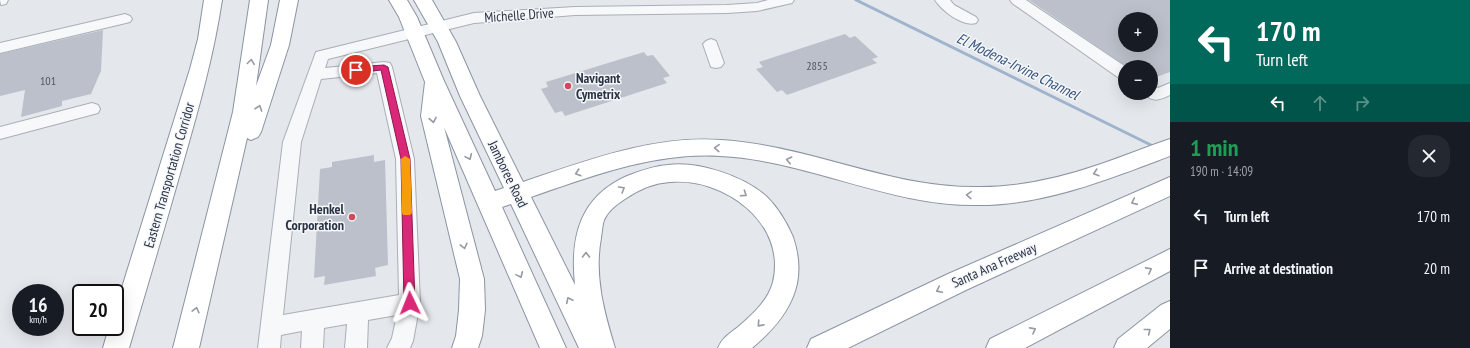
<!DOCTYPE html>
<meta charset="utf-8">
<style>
body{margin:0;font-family:"PT Sans Narrow",sans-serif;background:#242831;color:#f1f3f6;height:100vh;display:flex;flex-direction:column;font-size:15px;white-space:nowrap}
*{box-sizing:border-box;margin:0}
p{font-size:13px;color:#9ea1a6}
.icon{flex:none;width:22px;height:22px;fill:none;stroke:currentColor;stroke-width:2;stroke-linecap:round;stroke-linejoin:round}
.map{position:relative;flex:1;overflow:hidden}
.panel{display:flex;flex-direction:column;background:#171b24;width:300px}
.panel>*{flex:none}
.guide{background:#00695c;color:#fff;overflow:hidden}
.fabs{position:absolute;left:1118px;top:12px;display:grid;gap:8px}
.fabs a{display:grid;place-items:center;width:40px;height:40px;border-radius:50%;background:#171b24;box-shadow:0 4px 16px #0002;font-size:20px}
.speed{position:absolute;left:12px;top:284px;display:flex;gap:8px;font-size:20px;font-weight:700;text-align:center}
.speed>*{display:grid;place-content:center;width:52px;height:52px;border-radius:50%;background:#171b24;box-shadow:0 4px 16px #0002;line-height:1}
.speed small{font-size:10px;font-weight:400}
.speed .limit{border:2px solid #111;border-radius:6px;background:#fff;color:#111}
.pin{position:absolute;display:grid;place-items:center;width:34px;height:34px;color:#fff;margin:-17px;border:2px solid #fff;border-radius:50%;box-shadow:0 1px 4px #0007}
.me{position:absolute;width:44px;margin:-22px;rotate:358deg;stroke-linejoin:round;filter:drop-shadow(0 0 3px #0008)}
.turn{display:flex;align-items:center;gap:14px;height:84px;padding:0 20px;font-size:18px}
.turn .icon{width:52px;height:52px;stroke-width:2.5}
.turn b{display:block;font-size:28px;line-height:34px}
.lanes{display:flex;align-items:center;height:38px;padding:0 20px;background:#0003;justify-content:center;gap:20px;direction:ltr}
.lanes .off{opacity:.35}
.round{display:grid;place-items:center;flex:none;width:42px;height:42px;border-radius:16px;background:#242831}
.head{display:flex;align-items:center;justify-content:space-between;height:68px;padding:0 20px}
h1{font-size:24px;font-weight:800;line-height:30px;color:#1e9e55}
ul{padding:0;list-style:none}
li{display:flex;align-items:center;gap:12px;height:52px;padding:0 20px}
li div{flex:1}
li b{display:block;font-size:15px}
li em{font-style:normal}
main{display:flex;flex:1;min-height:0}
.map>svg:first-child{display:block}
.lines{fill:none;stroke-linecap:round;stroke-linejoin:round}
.stream{stroke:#9fb4cc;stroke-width:3}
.building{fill:#bbc0ca;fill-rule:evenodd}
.minor-casing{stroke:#a9aeb7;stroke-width:2}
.highway-casing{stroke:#8b94a3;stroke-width:2}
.minor{fill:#f7f8fa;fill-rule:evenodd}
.highway{fill:#fff;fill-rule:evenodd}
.oneway{stroke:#959aa2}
.route{fill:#db2777;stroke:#8e194d}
.slow{fill:#f59e0b}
.poi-dot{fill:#d1495b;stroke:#f4f6f9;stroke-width:1.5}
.labels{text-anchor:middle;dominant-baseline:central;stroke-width:3;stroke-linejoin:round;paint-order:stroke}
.number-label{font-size:12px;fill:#4f5766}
.street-label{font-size:14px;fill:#2b3445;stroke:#f4f6f9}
.poi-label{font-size:14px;font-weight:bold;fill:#2b3445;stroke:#f4f6f9;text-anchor:start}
.water-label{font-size:15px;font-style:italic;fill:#34527a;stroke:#f4f6f9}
</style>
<main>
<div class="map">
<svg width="1170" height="348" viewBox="0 0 1170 348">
<rect width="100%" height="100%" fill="#e4e7ec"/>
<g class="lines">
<path class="stream" d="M856 0 1155 147"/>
</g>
<path class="building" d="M1029 0H1170V72L1151 79V67H1127ZM1125 19H1151V45H1125Z
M103 30 101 71 91 94 62 101V106L21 117 25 90 0 96V54Z
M845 34 850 38 855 36 878 57 872 59 877 63 787 95 782 90 777 92 756 69 763 67 759 62Z
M644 52 647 56 653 55 670 76 663 78 667 83 565 116 562 111 555 113 541 89 548 87 546 82Z
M374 155V162L385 160 388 265 375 268 376 276 324 285 325 276 314 278 320 169 332 167V162Z"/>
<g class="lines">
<defs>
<path id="minor" d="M0 0H8L6 4 1 5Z
M768 0H794L792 3 757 11 727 13 575 15 474 23 328 59 325 68 384 62 390 63 392 67 414 159 420 303 413 341 410 348H387L392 338 397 315 368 320 367 348H345L347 324 324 328 323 348H301L302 331 281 335 280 348H258L283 142 316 52 474 13 575 7 727 5 757 3ZM377 73 396 159 399 295 283 315 301 142 321 79Z
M935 0H950L954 5 976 17 978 20 976 23C963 27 942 11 935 0Z
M1010 0H1026L1126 67 1125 79 1119 78 1012 3Z
M125 14 130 16 132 19 130 22 0 53V43Z
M711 39 716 41 724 63 721 67 716 68 711 67 703 44 706 41Z
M1170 83V95C1160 100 1152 103 1144 93H1151V85L1158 88Z
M92 103 98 105 100 109 98 113 0 139V127Z"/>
<path id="highway" d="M204 0H222C214 53 200 104 185 156 167 220 148 284 129 348H103L109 327H115V310L190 69 198 39Z
M250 0H268L256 86 271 45 280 0H298L289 45 261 132 258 137 251 140 247 138 199 348H173L233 112Z
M389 0H407L417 17 444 81 495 191 504 188 460 96 438 42 414 0H432L456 42 480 96 523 182C586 161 653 135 721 140 809 145 891 189 980 187 1020 187 1060 178 1098 165 1122 157 1146 147 1170 139V156C1109 179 1045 205 979 205 890 207 808 160 720 156 655 152 592 176 531 197L575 285C570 236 580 197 627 176 640 171 654 166 668 165 698 161 744 176 767 197 778 208 787 223 793 237 799 255 801 275 794 294 786 316 770 333 752 348H718C722 338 729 334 738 327 752 315 768 301 773 282 787 223 724 177 670 182 653 183 638 190 625 199 617 204 608 211 604 220 602 226 602 232 601 238 594 276 604 312 615 348H579L511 204 502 207 566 348H540L444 127 484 279 485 310 482 336 478 348H452L456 336 459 310 460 279 421 116 425 82 399 17Z
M1170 177V196L966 290 848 348H807L811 339 948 274Z
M1170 249V271L1025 348H986L990 339Z
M1170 301V329L1147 348H1114L1118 339 1161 305Z"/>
</defs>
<use href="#minor" class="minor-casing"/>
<use href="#highway" class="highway-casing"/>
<use href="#minor" class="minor"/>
<use href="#highway" class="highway"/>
</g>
<defs><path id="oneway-chevron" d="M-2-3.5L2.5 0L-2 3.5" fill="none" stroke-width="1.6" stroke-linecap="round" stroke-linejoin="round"/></defs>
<g class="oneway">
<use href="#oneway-chevron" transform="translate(251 62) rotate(-82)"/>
<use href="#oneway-chevron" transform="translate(259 108) rotate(-71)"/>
<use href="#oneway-chevron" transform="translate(433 120) rotate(80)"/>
<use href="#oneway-chevron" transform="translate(717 148) rotate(-177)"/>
<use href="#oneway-chevron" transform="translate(469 157) rotate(66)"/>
<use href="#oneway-chevron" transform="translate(789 160) rotate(-167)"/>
<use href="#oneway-chevron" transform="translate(578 173) rotate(163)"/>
<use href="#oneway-chevron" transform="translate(1096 173) rotate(162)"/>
<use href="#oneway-chevron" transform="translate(622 189) rotate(-31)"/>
<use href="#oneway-chevron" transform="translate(744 194) rotate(34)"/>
<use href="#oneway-chevron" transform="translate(969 195) rotate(-177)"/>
<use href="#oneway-chevron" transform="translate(1134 202) rotate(156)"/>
<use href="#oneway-chevron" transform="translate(464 246) rotate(76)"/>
<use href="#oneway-chevron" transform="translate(586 255) rotate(-89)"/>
<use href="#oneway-chevron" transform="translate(1149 270) rotate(-28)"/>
<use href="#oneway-chevron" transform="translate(520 275) rotate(66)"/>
<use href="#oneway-chevron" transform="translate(939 290) rotate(154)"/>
<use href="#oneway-chevron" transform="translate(569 300) rotate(-116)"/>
<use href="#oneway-chevron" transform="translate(196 310) rotate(-76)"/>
<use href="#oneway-chevron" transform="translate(760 324) rotate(132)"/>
<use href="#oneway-chevron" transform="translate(1033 330) rotate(-28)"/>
<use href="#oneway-chevron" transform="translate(1148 331) rotate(-39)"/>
</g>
<path class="route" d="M384 65 388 67 410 159 415 303 413 306 410 308 406 306 404 303 401 159 381 70 356 73 352 70 356 67Z"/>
<path class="slow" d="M405 156 410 159 412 213 410 215H403L402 213 401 159Z"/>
<g class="poi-dot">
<circle cx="568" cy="86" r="4"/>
<circle cx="352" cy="217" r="4"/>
</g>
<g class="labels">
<g class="number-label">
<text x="817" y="65">2855</text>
<text x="48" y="80">101</text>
</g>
<g class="street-label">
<text transform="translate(519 15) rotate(-4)">Michelle Drive</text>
<text transform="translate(508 174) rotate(64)">Jamboree Road</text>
<text transform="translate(169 175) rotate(-74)">Eastern Transportation Corridor</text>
<text transform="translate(994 265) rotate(-24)">Santa Ana Freeway</text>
</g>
<g class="poi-label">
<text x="576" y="78">Navigant<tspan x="576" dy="16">Cymetrix</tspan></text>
<text x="344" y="209" text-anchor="end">Henkel<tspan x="344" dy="16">Corporation</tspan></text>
</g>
<g class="water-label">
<text transform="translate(1018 66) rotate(26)">El Modena-Irvine Channel</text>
</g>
</g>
</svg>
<div class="fabs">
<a>+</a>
<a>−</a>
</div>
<div class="speed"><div>16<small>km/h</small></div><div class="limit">20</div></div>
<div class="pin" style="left:356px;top:70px;background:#d93025"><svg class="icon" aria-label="arrive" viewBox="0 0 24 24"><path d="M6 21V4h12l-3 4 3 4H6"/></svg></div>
<svg class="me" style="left:410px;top:303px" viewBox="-20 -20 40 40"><path d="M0-17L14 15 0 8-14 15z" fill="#db2777" stroke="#fff" stroke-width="4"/></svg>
</div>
<section class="panel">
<div class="guide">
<div class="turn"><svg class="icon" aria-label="left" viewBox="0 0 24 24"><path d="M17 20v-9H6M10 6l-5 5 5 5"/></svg><div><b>170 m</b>Turn left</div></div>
<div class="lanes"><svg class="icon" aria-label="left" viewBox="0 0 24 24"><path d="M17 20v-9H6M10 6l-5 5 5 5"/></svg><svg class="icon off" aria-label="ahead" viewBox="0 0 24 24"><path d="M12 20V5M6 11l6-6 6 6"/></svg><svg class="icon off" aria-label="right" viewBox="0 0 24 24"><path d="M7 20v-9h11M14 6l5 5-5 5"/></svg></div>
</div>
<div class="head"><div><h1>1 min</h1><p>190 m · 14:09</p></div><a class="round"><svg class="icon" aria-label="close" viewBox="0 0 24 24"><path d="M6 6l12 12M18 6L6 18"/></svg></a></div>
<ul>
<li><svg class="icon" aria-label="left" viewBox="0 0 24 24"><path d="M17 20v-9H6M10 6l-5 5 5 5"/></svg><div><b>Turn left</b></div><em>170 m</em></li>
<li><svg class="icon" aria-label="arrive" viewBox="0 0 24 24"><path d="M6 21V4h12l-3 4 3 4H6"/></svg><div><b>Arrive at destination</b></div><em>20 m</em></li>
</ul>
</section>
</main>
